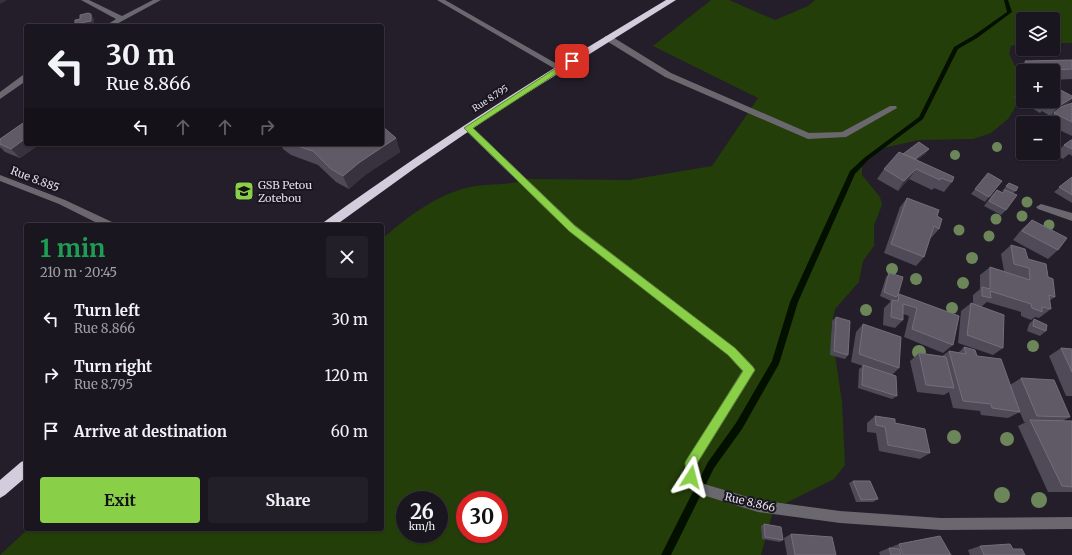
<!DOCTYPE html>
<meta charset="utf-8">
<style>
body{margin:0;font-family:Merriweather,serif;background:#231f29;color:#f1f3f6;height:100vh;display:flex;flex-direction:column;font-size:15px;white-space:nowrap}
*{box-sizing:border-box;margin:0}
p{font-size:13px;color:#9f9fa5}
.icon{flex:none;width:22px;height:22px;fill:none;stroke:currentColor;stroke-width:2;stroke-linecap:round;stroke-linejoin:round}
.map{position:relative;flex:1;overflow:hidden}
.drawer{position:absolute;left:24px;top:223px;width:360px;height:308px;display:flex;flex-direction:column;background:#1a1620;border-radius:4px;box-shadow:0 1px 3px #0004,0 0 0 1px #38353e}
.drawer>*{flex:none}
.guide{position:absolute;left:24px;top:24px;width:360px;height:122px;border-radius:4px;box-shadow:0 1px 3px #0004,0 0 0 1px #38353e;background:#1a1620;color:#f1f3f6;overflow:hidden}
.fabs{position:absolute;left:1016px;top:12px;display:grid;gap:8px}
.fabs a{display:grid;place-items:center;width:44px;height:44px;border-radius:4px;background:#1a1620;box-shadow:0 1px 3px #0004,0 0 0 1px #38353e;font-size:20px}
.speed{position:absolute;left:396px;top:491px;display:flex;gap:8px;font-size:20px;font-weight:700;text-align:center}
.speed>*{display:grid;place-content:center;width:52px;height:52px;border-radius:50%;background:#1a1620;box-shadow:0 1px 3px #0004,0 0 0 1px #38353e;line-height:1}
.speed small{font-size:10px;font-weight:400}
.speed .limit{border:6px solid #d22;background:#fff;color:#111}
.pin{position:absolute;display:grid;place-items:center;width:34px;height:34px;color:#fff;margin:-17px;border-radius:8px;box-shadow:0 2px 6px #0006}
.me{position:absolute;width:44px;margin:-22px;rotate:9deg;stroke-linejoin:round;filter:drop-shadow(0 0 3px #0008)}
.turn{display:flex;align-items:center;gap:14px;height:84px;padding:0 16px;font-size:18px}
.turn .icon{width:52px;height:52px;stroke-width:2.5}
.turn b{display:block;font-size:28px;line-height:34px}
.lanes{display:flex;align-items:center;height:38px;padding:0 16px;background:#0003;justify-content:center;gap:20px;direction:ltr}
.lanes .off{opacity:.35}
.round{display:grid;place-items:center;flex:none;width:42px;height:42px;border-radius:4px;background:#231f29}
.headline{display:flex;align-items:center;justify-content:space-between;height:68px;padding:0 16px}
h1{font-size:24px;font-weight:700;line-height:30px;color:#1e9e55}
.primary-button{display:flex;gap:8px;margin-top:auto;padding:8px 16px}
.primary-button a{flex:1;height:46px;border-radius:4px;background:#89cf48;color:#111;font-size:16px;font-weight:700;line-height:46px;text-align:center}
.primary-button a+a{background:#231f29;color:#f1f3f6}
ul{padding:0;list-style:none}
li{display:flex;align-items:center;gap:12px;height:56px;padding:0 16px}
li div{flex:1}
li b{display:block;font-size:15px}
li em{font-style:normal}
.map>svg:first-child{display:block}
.green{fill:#243e09;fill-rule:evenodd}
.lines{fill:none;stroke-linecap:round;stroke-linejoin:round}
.stream{fill:#031000;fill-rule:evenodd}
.minor{fill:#6a686e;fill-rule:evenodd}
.highway{fill:#d2ccdc;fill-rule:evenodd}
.tree{fill:#6c8659}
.wall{fill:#4f4a57}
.shaded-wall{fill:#37323e}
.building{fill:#5f5a66;stroke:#736e7a}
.route{fill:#89cf48;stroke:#59872f}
.labels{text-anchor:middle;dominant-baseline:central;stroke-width:4;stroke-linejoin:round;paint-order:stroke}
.far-street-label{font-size:9px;fill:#e0dde5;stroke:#191520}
.street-label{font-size:11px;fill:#e0dde5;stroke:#191520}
.poi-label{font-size:11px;fill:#e0dde5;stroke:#191520;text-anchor:start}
</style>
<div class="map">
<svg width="1072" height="555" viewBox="0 0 1072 555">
<rect width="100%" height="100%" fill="#231e2a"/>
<path class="green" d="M711 0H729L775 20 808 6 815 0H1072V43H1053V19H1023V43L1011 46 1009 54 1021 79 1023 95 1008 119 991 133 973 139 919 140 883 148 865 159 862 166V175L880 197 882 205 874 225V246L863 261 859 282 835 309 831 328 842 402 845 465 834 479 782 505 772 515 761 555H0L28 529H382V239C410 215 438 193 475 186 495 183 508 186 527 179L629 180 712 166 758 98 653 46ZM405 500H439V534H405ZM465 500H499V534H465Z"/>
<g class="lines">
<path class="stream" d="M1004 0H1008L1012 12 977 38 958 49 923 119 868 160 855 174 798 302 779 364 742 429 714 468 671 555H661L708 462 736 423 772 361 790 302 850 171 864 158 919 117 954 47 973 36 1007 12Z"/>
<path class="minor" d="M81 0H89L122 16 153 0H161L113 26H105L116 19Z
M437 0H445L564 68 560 70H557Z
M605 36H611L671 73 809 133 842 132 890 106H896L897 108 846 137 808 139 665 77 605 40Z
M23 75H26V81L0 99V92Z
M468 125 471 126 575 225 736 349 753 366 755 370 753 374 697 464V475L704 484 758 500 840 511 941 518 1072 517V529L941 530 840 523 758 512 696 493 685 477V463L742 371 728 355 569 231 465 130V126Z
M0 175 65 200 112 222 114 225H101L59 204 0 181Z
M1041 204 1072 213V221L1038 209 1036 207Z"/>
<path class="highway" d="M666 0H676L500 110 415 168 336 225H322L324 222C434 142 549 70 666 0Z
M26 460V477L5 495 0 498V480L21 462Z"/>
</g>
<g class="tree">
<circle cx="997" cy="147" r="5"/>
<circle cx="955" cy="155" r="5"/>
<circle cx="1027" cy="202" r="5.5"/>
<circle cx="1022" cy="216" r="5.5"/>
<circle cx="996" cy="219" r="5.5"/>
<circle cx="1049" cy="225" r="5.5"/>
<circle cx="959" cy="230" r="5.5"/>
<circle cx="989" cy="236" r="5.5"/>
<circle cx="972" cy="258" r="6"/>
<circle cx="892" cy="269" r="6"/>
<circle cx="916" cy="279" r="6"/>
<circle cx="963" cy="283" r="6"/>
<circle cx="952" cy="308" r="6"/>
<circle cx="866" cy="310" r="6"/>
<circle cx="1033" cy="346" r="6"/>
<circle cx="919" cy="352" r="7"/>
<circle cx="954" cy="437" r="7"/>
<circle cx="1007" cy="439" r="7"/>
<circle cx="1002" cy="495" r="8"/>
<circle cx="1039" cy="500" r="8"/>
</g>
<path class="wall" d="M1072 60V79L1053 80V71H1023V78L1017 71 1025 61Z
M1022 87H1023V101H1053L1072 96V99L1065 106 1072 103V136L1053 127V123H1045L1053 114 1050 116 1042 111 1040 113 1014 97Z
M396 138 400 152 365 175 349 189 336 182 318 165 291 155 283 149 281 144H382Z
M0 139 26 144H40L20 158 5 152 0 147Z
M1072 140V156L1069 154 1063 159 1055 154 1064 145Z
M929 149 925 154 917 160 952 182 944 192 934 188 932 190 909 179 898 191 877 179 884 169 903 154Z
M988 173 989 197 985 202 971 194Z
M1072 177V203L1054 192Z
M1009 183 1018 187 1013 194 1006 210 1001 215 984 206 992 195 997 190 1003 193 1004 192 1002 191Z
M907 198 937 216 939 229 931 238 930 237 924 257 916 266 884 253 900 207Z
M1032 220 1058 250 1048 259 1013 240 1022 229Z
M1011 245 1048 277 1055 297 1049 301 1051 309 1039 318 1035 317 1031 320 1021 316V312L987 302 981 307 1003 348 993 355 958 343 961 311 971 303 973 304V295L980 289V275L990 267 1004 271 1001 254Z
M889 273 898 295 899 294 959 316 953 345 943 353 904 337 909 316 903 314V320L895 328 883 325 884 308 891 301 880 296 886 277Z
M836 317 848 355 845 359 830 355 832 321Z
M1034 319 1046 331 1040 336 1027 331 1029 324Z
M863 324 899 368 892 375 897 396 892 399 858 388 859 369 863 366 851 362 856 332Z
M964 347 977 356 1010 385 1021 378 1070 417 1062 421H1072V492H1048L1018 426 1026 422H1024L1016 403 1020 412 1008 418 981 415 980 411 953 408 949 392 944 395 917 392 910 361 919 353 942 356 949 351 958 353Z
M1061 348 1072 349V396H1066L1049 356Z
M875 416 895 423 930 453 920 459 879 451 876 433 867 432V423Z
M853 481 878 499 873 502H856L849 483Z
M764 524 783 540 780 542 762 539 761 526Z
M791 534 836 555H787L784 538Z
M899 544 951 555H880L879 552Z
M980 546 1013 549 1025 555H970L968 550Z"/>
<path class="shaded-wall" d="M0 0H7L0 4Z
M91 14 94 19V26H76L75 24Z
M1072 98 1065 107 1050 116 1059 106Z
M26 138V144H40L20 158 11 149Z
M396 138 400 152 365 175 349 189 343 176 360 162Z
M929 149 925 154 908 167 912 162Z
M916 169 909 179 898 191 904 181Z"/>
<path class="building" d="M88 13 91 14V21L75 24V20L80 19V15Z
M1072 60V69L1034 71 1025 61Z
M1053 86 1072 96V98L1059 106 1051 101 1049 103 1045 101H1053Z
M1072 103V122L1054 113 1061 107Z
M26 121V138L11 149 0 144V139Z
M382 126 396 138 360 162 343 176 331 169 313 151 291 144H382Z
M1071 140H1072V149L1064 145Z
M919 142 929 149 915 159 903 154Z
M899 152 954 177 952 182 941 178 940 180 916 169 904 181 884 169Z
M988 173 1002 181 989 197 975 189Z
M1072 177V195L1059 187Z
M1009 183 1018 187 1016 191 1006 186Z
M997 190 1003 193 1005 190 1017 195 1006 210 989 201Z
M907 198 939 210 937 216 942 219 939 229 934 226 924 257 891 244Z
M1032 220 1067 238 1058 250 1022 231Z
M1011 245 1025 249 1028 259 1046 264 1048 277 1053 279 1055 297 1049 295 1051 309 1042 307V312L1032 308 1031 304 990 291 991 298 982 296V287L990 289V267L1030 280 1029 268 1014 264Z
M889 273 903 277 898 295 896 297 884 292Z
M899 294 959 316 953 345 912 329 917 308 903 304V320L891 317 892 300 898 301Z
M971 303 1004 315 1003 348 967 335Z
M836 317 850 321 848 355 834 351Z
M1034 319 1047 325 1046 331 1033 326Z
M863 324 901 337 899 368 859 354Z
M964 347 975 350 977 356 1001 359 1020 412 992 408 991 404 963 401 949 351 966 354Z
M1061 348 1072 349V372Z
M919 353 946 357 954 388 926 385Z
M863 365 896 376 897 396 862 385Z
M1021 378 1054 380 1070 417 1037 416Z
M875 416 895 419V423L925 429 930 453 888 445 885 427 876 425Z
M1030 420 1072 421V487L1062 486Z
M853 481H870L878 499 861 500Z
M764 524 781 527 783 540 765 537Z
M791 534 832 537 836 555H795Z
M940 536 951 555H903L899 544Z
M1010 544 1013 549H1022L1025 555H984L980 546Z
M889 548 899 549 901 555H891Z"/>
<path class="route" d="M570 59 576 61 473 128 575 226 735 348 753 367 755 370 753 373 696 465 695 481 691 483 687 481 685 463 687 459 743 371 728 355 569 231 464 128Z"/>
<defs>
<symbol id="school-square" viewBox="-11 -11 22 22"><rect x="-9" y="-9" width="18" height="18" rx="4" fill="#89cf48" stroke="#191520"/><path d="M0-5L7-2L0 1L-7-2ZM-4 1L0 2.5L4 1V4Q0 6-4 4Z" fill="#111"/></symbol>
</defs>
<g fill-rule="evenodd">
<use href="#school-square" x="233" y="180" width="22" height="22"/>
</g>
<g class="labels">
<g class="far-street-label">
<text transform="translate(490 98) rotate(-33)">Rue 8.795</text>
</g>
<g class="street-label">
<text transform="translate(35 179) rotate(21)">Rue 8.885</text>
<text transform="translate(750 502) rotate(13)">Rue 8.866</text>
</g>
<g class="poi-label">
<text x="258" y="185">GSB Petou<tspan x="258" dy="13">Zotebou</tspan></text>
</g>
</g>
</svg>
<div class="fabs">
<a><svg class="icon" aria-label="layers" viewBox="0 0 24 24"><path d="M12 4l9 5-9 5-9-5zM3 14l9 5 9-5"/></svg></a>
<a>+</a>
<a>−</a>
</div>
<div class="speed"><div>26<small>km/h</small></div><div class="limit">30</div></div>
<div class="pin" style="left:572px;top:61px;background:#d93025"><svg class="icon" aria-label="arrive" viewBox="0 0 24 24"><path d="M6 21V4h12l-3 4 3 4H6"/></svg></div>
<svg class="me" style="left:691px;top:477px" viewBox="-20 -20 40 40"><path d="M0-17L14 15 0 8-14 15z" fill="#89cf48" stroke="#fff" stroke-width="4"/></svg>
<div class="guide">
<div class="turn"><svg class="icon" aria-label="left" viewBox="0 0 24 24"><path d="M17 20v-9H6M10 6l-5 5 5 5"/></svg><div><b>30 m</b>Rue 8.866</div></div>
<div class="lanes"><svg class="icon" aria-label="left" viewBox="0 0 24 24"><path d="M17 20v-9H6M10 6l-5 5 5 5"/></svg><svg class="icon off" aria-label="ahead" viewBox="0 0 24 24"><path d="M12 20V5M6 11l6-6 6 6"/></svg><svg class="icon off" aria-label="ahead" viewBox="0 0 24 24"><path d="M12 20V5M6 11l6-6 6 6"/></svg><svg class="icon off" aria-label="right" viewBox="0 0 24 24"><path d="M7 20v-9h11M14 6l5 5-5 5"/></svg></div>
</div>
<section class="drawer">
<div class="headline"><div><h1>1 min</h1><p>210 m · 20:45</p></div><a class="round"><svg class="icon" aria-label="close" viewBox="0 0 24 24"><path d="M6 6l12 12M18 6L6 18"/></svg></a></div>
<ul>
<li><svg class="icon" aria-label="left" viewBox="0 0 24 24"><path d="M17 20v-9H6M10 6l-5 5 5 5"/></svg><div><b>Turn left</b><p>Rue 8.866</p></div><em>30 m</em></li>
<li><svg class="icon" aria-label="right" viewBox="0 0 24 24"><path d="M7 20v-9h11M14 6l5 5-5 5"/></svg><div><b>Turn right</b><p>Rue 8.795</p></div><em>120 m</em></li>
<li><svg class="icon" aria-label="arrive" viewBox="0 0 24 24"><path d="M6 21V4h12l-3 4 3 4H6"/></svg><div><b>Arrive at destination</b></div><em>60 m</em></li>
</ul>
<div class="primary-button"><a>Exit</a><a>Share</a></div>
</section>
</div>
